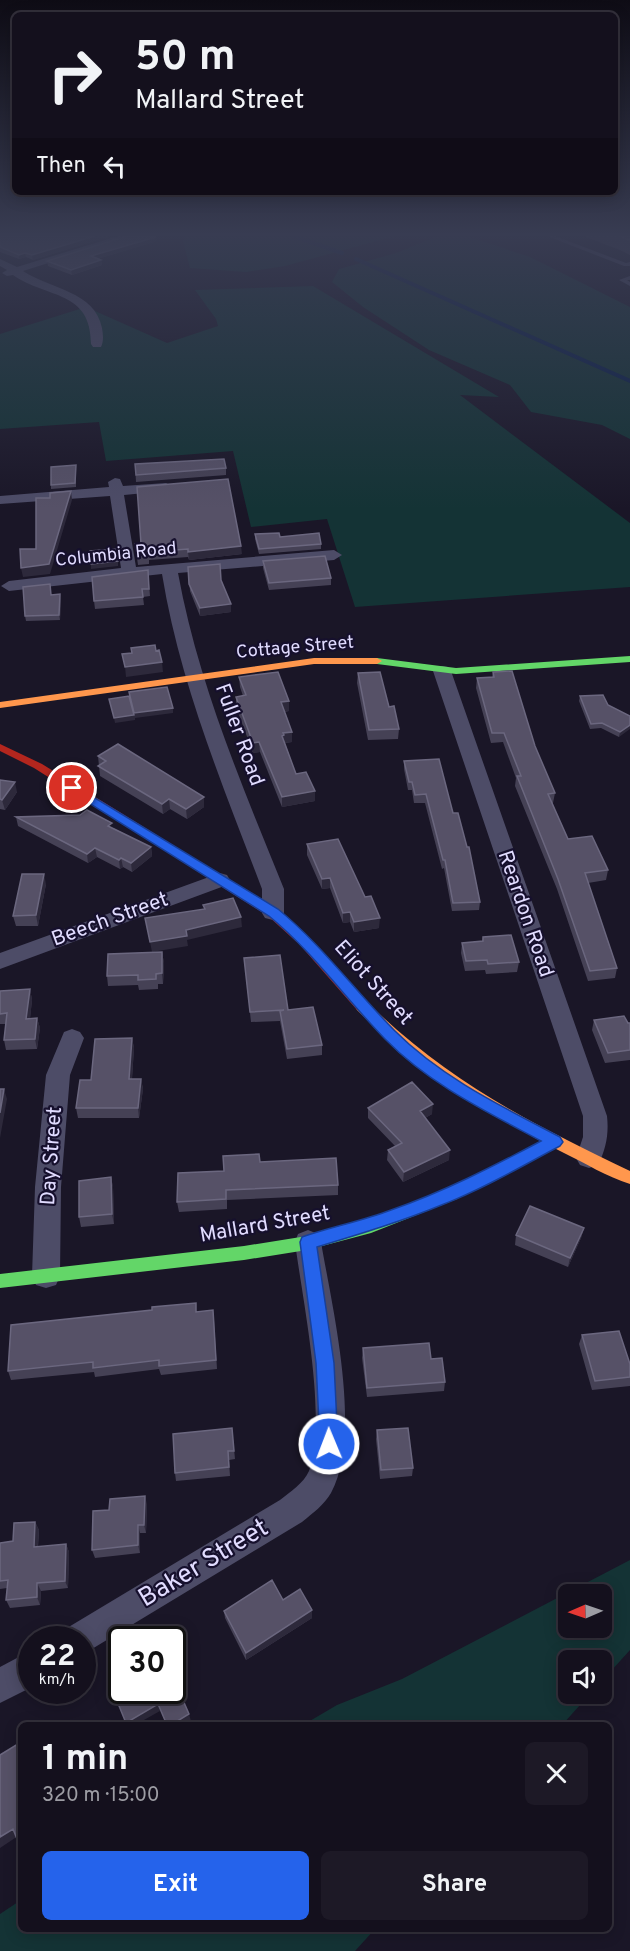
<!DOCTYPE html>
<meta charset="utf-8">
<style>
body{margin:0;font-family:Overpass,sans-serif;background:#1d1926;color:#f1f3f6;height:100vh;display:flex;flex-direction:column;font-size:22px;white-space:nowrap}
*{box-sizing:border-box;margin:0}
p{font-size:20px;color:#9d9da4}
.icon{flex:none;width:33px;height:33px;fill:none;stroke:currentColor;stroke-width:2;stroke-linecap:round;stroke-linejoin:round}
.map{position:relative;flex:1;overflow:hidden}
.details{position:absolute;left:18px;top:1722px;width:594px;height:210px;display:flex;flex-direction:column;background:#14101d;border-radius:9px;box-shadow:0 3px 15px #0003,0 0 0 2px #33303b}
.details>*{flex:none}
.top-card{position:absolute;left:12px;top:12px;width:606px;height:183px;border-radius:9px;box-shadow:0 3px 15px #0003,0 0 0 2px #33303b;background:#14101d;color:#f1f3f6;overflow:hidden}
.needle{width:39px;rotate:268deg}
.controls{position:absolute;left:558px;top:1584px;display:grid;gap:12px}
.controls a{display:grid;place-items:center;width:54px;height:54px;border-radius:9px;background:#14101d;box-shadow:0 3px 15px #0003,0 0 0 2px #33303b;font-size:30px}
.speed{position:absolute;left:18px;top:1626px;display:flex;gap:12px;font-size:30px;font-weight:700;text-align:center}
.speed>*{display:grid;place-content:center;width:78px;height:78px;border-radius:50%;background:#14101d;box-shadow:0 3px 15px #0003,0 0 0 2px #33303b;line-height:1}
.speed small{font-size:15px;font-weight:400}
.speed .limit{border:3px solid #111;border-radius:9px;background:#fff;color:#111}
.pin{position:absolute;display:grid;place-items:center;width:51px;height:51px;color:#fff;margin:-26px;border:3px solid #fff;border-radius:50%;box-shadow:0 2px 6px #0007}
.me{position:absolute;width:66px;margin:-33px;rotate:359deg;stroke-linejoin:round;filter:drop-shadow(0 0 4px #0008)}
.turn{display:flex;align-items:center;gap:21px;height:126px;padding:0 24px;font-size:27px}
.turn .icon{width:78px;height:78px;stroke-width:2.5}
.turn b{display:block;font-size:42px;line-height:51px}
.then{display:flex;align-items:center;height:57px;padding:0 24px;background:#0003;gap:12px;font-size:22px}
.round{display:grid;place-items:center;flex:none;width:63px;height:63px;border-radius:9px;background:#1d1926}
.summary{display:flex;align-items:center;justify-content:space-between;height:102px;padding:0 24px}
h1{font-size:36px;font-weight:700;line-height:45px}
.cta{display:flex;gap:12px;margin-top:auto;padding:12px 24px}
.cta a{flex:1;height:69px;border-radius:9px;background:#2563eb;color:#fff;font-size:24px;font-weight:700;line-height:69px;text-align:center}
.cta a+a{background:#1d1926;color:#f1f3f6}
.map>svg:first-child{display:block}
.green{fill:#143335;fill-rule:evenodd}
.lines{fill:none;stroke-linecap:round;stroke-linejoin:round}
.stream{stroke:#0a204a;stroke-width:4}
.lane{fill:#4d4c67;fill-rule:evenodd}
.street{fill:#4d4c67;fill-rule:evenodd}
.fast{fill:#63d668;fill-rule:evenodd}
.slow{fill:#ff974d;fill-rule:evenodd}
.jam{fill:#b3261e;fill-rule:evenodd}
.wall{fill:#454155}
.shaded-wall{fill:#2d293b}
.building{fill:#565167;stroke:#6b677f;stroke-width:1.5}
.route{fill:#2563eb;stroke:#184099;stroke-width:1.5}
.labels{text-anchor:middle;dominant-baseline:central;stroke-width:4.5;stroke-linejoin:round;paint-order:stroke}
.far-street-label{font-size:18px;fill:#e1dcff;stroke:#16102d}
.street-label{font-size:21px;fill:#e1dcff;stroke:#16102d}
.near-street-label{font-size:26px;fill:#e1dcff;stroke:#16102d}
</style>
<div class="map">
<svg width="630" height="1951" viewBox="0 0 630 1951">
<rect width="100%" height="100%" fill="#1a1627"/>
<path class="green" d="M185 236H395L285 266 246 272 190 268 183 241Z
M438 236H467L530 257 630 307V439L602 425 531 412 510 385 429 350 363 307 332 282 339 269 396 253Z
M313 286 499 397 460 395 630 523V587L355 607 327 519 251 527 233 451 106 461 99 422 0 429V334L86 307 167 343 218 326 216 319 195 290Z
M630 1560V1650L602 1681V1660H568V1694H590L562 1725H303L337 1705 402 1679ZM602 1594V1628H568V1594Z
M21 1900V1929H375L355 1951H0V1914Z"/>
<g class="lines">
<path class="stream" d="M293 236 342 253
M356 259 630 381"/>
<path class="lane" d="M547 236H555L626 263 630 262V266H624Z
M630 276V280H627L630 282V286L619 280Z"/>
<path class="street" d="M118 236H134L23 271C50 289 95 291 102 328 103 334 104 341 101 347H93L91 344C91 290 48 299 13 275L7 276 2 273 7 270 0 266V259L17 267Z
M115 478 120 479 123 486 166 483 173 487 166 491 124 495 136 567 334 550 342 555 334 560 178 573C198 683 242 785 284 889V913L281 918 273 920 265 918 262 913V889C223 786 180 684 162 574L9 591 1 586 9 581 121 568 110 496 0 504V496L109 487 108 482Z
M442 666 448 667 451 671 607 1116C609 1134 606 1149 598 1165L589 1168 580 1165 576 1158 583 1137V1116L433 671 436 667Z
M220 873 227 875 230 880 227 885 0 969V953Z
M72 1029 80 1032 84 1038 70 1075 61 1187 60 1276 56 1285 46 1288 36 1285 32 1276 35 1187 46 1075 64 1032Z
M308 1230 318 1234 321 1242C332 1307 363 1434 331 1493 324 1505 313 1513 302 1522L82 1655V1640H62L67 1628 280 1500C290 1492 304 1483 309 1471 328 1419 302 1298 295 1242L298 1234Z
M32 1650V1687L0 1703V1667Z"/>
<path class="fast" d="M630 656V662L456 674 377 664 372 661 377 658 456 668Z
M451 1187 457 1189 459 1194 457 1199 371 1233 307 1250 244 1260 0 1288V1274L244 1246 307 1236 369 1220Z"/>
<path class="slow" d="M314 658H377L382 661 377 664H314L0 708V702Z
M362 1001 367 1002C447 1081 530 1123 630 1171V1184C607 1177 585 1163 564 1153 487 1114 418 1070 357 1010L355 1006 357 1002Z"/>
<path class="jam" d="M0 744 42 764 278 910 310 939 367 1002 369 1006 367 1010H357L300 945 268 916 34 768 0 751Z
M555 1136 560 1138 563 1142 560 1146 457 1199 451 1201 445 1199 443 1194 445 1189Z"/>
</g>
<path class="wall" d="M0 236H110L33 260 26 257 19 259 0 252Z
M583 236H630V255L620 250Z
M157 241 97 259 101 260 102 265 72 275 48 266 47 261Z
M135 464 226 468V475L136 482Z
M76 465V487L51 489V485Z
M255 534 280 537 321 544V549L259 554 255 539Z
M135 544H141L242 554 189 560 188 557 149 560V564L138 565Z
M263 561 331 578V585L269 590 263 568Z
M188 567 221 581 231 604V612L200 616 190 591Z
M148 570 150 596 143 597 144 605 95 609 94 601Z
M52 595 61 599 60 620 26 621 25 616Z
M493 672 535 746 555 793 553 803H552L568 839 608 870 606 880 588 883 617 968 615 978 588 981 557 889 515 786 516 778 503 742 491 743 476 688 477 678 492 677Z
M358 673 389 707 399 729 398 739 368 740 357 683Z
M239 677 289 711 284 712 292 742 285 743 296 774 315 801 282 807 260 752 253 753 236 707V697L243 696 240 687Z
M580 696 608 705 630 716 619 737 601 728 590 729 579 701Z
M98 756 204 807 187 819 170 809 163 814 100 776Z
M404 761 453 813 480 902 479 910 452 911 444 868 442 869 425 803H414L412 790H408L404 769Z
M0 780 17 792 5 810 0 809Z
M16 817 113 828 151 847 152 856 132 872 123 867 120 869 97 857 88 863 18 826Z
M307 844 379 928 354 932 350 922 343 923 330 888 322 889 307 855Z
M46 884 38 926H16L13 916Z
M483 937 519 962 517 972 486 974 485 970 465 971 461 953 462 943 482 941Z
M162 952 164 963 163 984H158V989L139 990 138 985 108 986 107 976Z
M244 958 288 1010 322 1045V1055L287 1059 280 1021 251 1022Z
M30 989 32 1000 30 1018H37L40 1028 37 1049 6 1050 4 1040 6 1024H0V991Z
M594 1020 630 1023V1060L605 1063 592 1030Z
M132 1038 134 1048 132 1079H141L143 1089 139 1118H78L76 1108 91 1080Z
M368 1108 432 1114 425 1118 449 1160 403 1182 387 1160 388 1150 395 1146 368 1118Z
M260 1162 338 1185V1195L227 1200V1209L179 1212 177 1202 224 1171Z
M111 1177 113 1187 114 1224 81 1227 79 1217Z
M584 1228 581 1238 568 1267 515 1245 516 1235Z
M197 1312 214 1320 217 1369 161 1375 159 1369 95 1377 94 1372 11 1380 8 1371Z
M582 1335 630 1364V1386L592 1390 579 1344Z
M363 1348 431 1359 445 1382 444 1391 367 1397 362 1358Z
M232 1428 235 1459 229 1460 230 1476 176 1481 175 1473Z
M377 1430 413 1468 412 1476 380 1479 376 1439Z
M147 1504 146 1533H140V1553L95 1558 92 1550 109 1510Z
M35 1522 39 1530 38 1547 66 1544 69 1552 68 1588 41 1591 40 1605 10 1608 6 1600 7 1588 0 1589V1543L13 1541Z
M283 1600 312 1610V1618L246 1660 225 1618 224 1611Z"/>
<path class="shaded-wall" d="M95 236H110L33 260 32 255Z
M156 237 157 241 91 261V256Z
M25 253 26 257 19 259V255Z
M101 260 102 265 72 275 71 270Z
M71 491 72 500 50 574 23 577 21 568 49 564Z
M241 546 242 554 189 560 188 552Z
M118 561V566L91 569V564Z
M60 594 61 599 60 620 59 615Z
M231 604V612L200 616V608Z
M162 662 163 672 126 677 125 667Z
M289 701V711L281 712V702Z
M173 708V713L135 718V720L115 723 114 718 134 713Z
M630 725V729L619 737 620 732Z
M292 732V742L284 743 282 736 283 733Z
M259 742 260 752 253 753V743Z
M15 782 17 792 5 810 2 800Z
M315 791V801L282 807V797Z
M204 797V807L187 819 186 809Z
M169 799 170 809 163 814 162 804Z
M151 847 152 856 132 872 131 863Z
M95 848 97 857 88 863 87 854Z
M121 858 123 867 120 869 119 860Z
M44 874 46 884 38 926 36 915Z
M330 878V888L322 889V879Z
M350 912V922L343 923V913Z
M241 917 242 927 187 940 188 946 152 952 150 942 186 930Z
M380 918 379 928 354 932V922Z
M162 952 164 963 163 984 162 973Z
M30 989 32 1000 29 1029 26 1019Z
M37 1018 40 1028 37 1049 35 1039Z
M132 1038 134 1048 131 1090 129 1079Z
M141 1079 143 1089 139 1118 138 1108Z
M4 1089 7 1099 0 1138V1113Z
M433 1104 432 1114 420 1121V1111Z
M450 1150 449 1160 403 1182 404 1172Z
M111 1177 113 1187 114 1224 112 1214Z
M584 1228 581 1238 568 1267 570 1258Z
M145 1496 147 1504 146 1533 144 1525Z
M35 1522 39 1530 37 1555 34 1547Z
M138 1525 140 1533V1553L138 1545Z
M66 1544 69 1552 68 1588 65 1581Z
M37 1583 41 1591 40 1605 37 1597Z
M312 1610V1618L246 1660V1653Z
M158 1704 160 1711 135 1725H127L126 1723Z
M189 1714 191 1721 184 1725H171Z
M13 1829 18 1836 0 1848V1837Z
M21 1837V1845L17 1839Z"/>
<path class="building" d="M0 236H95L32 255 25 253 19 255 0 247Z
M127 236 156 237 91 256 101 260 71 270 47 261Z
M621 236H630V241L622 237Z
M224 459 226 468 136 475 135 464Z
M76 465 75 483 51 485V467Z
M228 479 241 546 188 552V549L148 552V555L137 556 135 544H141L137 487Z
M71 491 49 564 21 568 20 549H36V498H50V493Z
M279 533 280 537 319 533 321 544 259 549 255 534Z
M116 549 118 561 91 564 90 551Z
M325 556 331 578 269 583 263 561Z
M220 564 221 580 231 604 200 608 189 584 188 567Z
M148 570 149 589H142L143 597 94 601 92 577Z
M50 584 51 595 60 594 59 615 25 616 23 587Z
M155 645 156 651 159 650 162 662 125 667 122 654 132 653 131 648Z
M512 671 535 746 555 793 548 794 568 839 592 836 608 870 585 873 617 968 590 971 558 879 517 776H521L504 733H492L477 678 494 677 493 672Z
M278 672 289 701 281 702 292 732 283 733 284 735 282 736 296 774 306 772 315 791 282 797 259 742 253 743 236 697 246 695 239 677Z
M380 672 389 707 394 706 399 729 369 730 358 673Z
M167 687 173 708 134 713 129 692Z
M603 695 608 705 630 716V725L620 732 602 723 591 724 580 696Z
M129 696 134 715 114 718 109 699Z
M118 744 204 797 186 809 169 799 162 804 98 766 106 761 98 756Z
M439 759 453 813H458L467 847H469L480 902 453 903 445 860H443L426 794 415 795 412 782H409L404 761Z
M0 780 15 782 2 800 0 799Z
M87 810 112 823 108 826 151 847 131 863 121 858 119 860 95 848 87 854 16 817 80 815Z
M338 839 365 897 371 896 380 918 354 922 350 912 343 913 330 878 322 879 307 844Z
M22 874H44L36 915 13 916Z
M233 898 241 917 186 930 187 936 150 942 145 918 205 909 203 905Z
M511 935 519 962 488 964 487 960 466 961 462 943 483 941V937Z
M162 952V973L156 974V979L138 980V975L107 976 108 954Z
M280 955 288 1010 313 1007 322 1045 287 1049 280 1011 284 1010 250 1012 244 958Z
M30 989 26 1019 37 1018 35 1039 4 1040 7 1013 0 1014V991Z
M624 1016 628 1023H630V1050L608 1053 594 1020Z
M132 1038 129 1079H141L138 1108H76L80 1080H91L95 1039Z
M412 1082 433 1104 420 1111 450 1150 404 1172 388 1150 402 1143 368 1108Z
M0 1089H4L0 1113Z
M259 1154 260 1162 336 1158 338 1185 226 1190V1199L177 1202 178 1173 224 1171 223 1156Z
M111 1177 112 1214 79 1217V1181Z
M530 1206 584 1228 570 1258 516 1235Z
M196 1303V1312L213 1310 216 1360 159 1366V1360L93 1368V1362L8 1371 11 1325 152 1310V1307Z
M619 1331 630 1364V1377L595 1381 582 1335Z
M429 1343 431 1359 442 1358 445 1382 367 1388 363 1348Z
M232 1428 234 1451H228L229 1467 175 1473 173 1434Z
M408 1428 413 1468 381 1470 377 1430Z
M145 1496 144 1525H138V1545L92 1550 93 1511 109 1510 110 1499Z
M35 1522 34 1547 66 1544 65 1581 37 1583V1597L6 1600 8 1580 0 1581V1543L13 1541 14 1523Z
M272 1580 283 1600 300 1589 312 1610 246 1653 224 1611Z
M122 1671V1690H172V1675L189 1714 171 1725H167L158 1704 126 1723 108 1679Z
M21 1742V1837L17 1839 13 1829 0 1837V1755Z"/>
<linearGradient id="sky" x2="0" y2="1"><stop stop-color="#0e0c15"/><stop offset="0.46" stop-color="#383c52"/><stop offset="1" stop-color="#383c52" stop-opacity="0"/></linearGradient>
<rect width="630" height="509" fill="url(#sky)"/>
<path class="route" d="M72 784 278 909C322 945 355 991 395 1031 442 1078 503 1107 560 1137L563 1142 560 1146C522 1166 485 1188 444 1204 403 1221 360 1234 317 1247L334 1363 338 1444 335 1450 329 1453 322 1450 320 1444 316 1363 300 1242 302 1237C331 1227 362 1221 391 1210 443 1192 492 1167 541 1141 487 1112 429 1084 385 1039 345 998 313 952 269 916L68 790 67 788Z"/>
<g class="labels">
<g class="far-street-label">
<text transform="translate(116 555) rotate(-6)">Columbia Road</text>
<text transform="translate(295 648) rotate(-5)">Cottage Street</text>
</g>
<g class="street-label">
<text transform="translate(239 735) rotate(70)">Fuller Road</text>
<text transform="translate(525 914) rotate(71)">Reardon Road</text>
<text transform="translate(110 920) rotate(-20)">Beech Street</text>
<text transform="translate(373 983) rotate(48)">Eliot Street</text>
<text transform="translate(52 1156) rotate(-86)">Day Street</text>
<text transform="translate(265 1225) rotate(-10)">Mallard Street</text>
</g>
<g class="near-street-label">
<text transform="translate(204 1564) rotate(-31)">Baker Street</text>
</g>
</g>
</svg>
<div class="controls">
<a><svg class="needle" viewBox="-14 -14 28 28"><path d="M0-13l5 13h-10z" fill="#e53935"/><path d="M0 13l5-13h-10z" fill="#9d9da4"/></svg></a>
<a><svg class="icon" aria-label="sound" viewBox="0 0 24 24"><path d="M4 9h4l5-4v14l-5-4H4zM17 9q2 3 0 6"/></svg></a>
</div>
<div class="speed"><div>22<small>km/h</small></div><div class="limit">30</div></div>
<div class="pin" style="left:72px;top:788px;background:#d93025"><svg class="icon" aria-label="arrive" viewBox="0 0 24 24"><path d="M6 21V4h12l-3 4 3 4H6"/></svg></div>
<svg class="me" style="left:329px;top:1444px" viewBox="-20 -20 40 40"><circle r="17" fill="#2563eb" stroke="#fff" stroke-width="3"/><path d="M0-11L8 9 0 5-8 9z" fill="#fff"/></svg>
<div class="top-card">
<div class="turn"><svg class="icon" aria-label="right" viewBox="0 0 24 24"><path d="M7 20v-9h11M14 6l5 5-5 5"/></svg><div><b>50 m</b>Mallard Street</div></div>
<div class="then">Then<svg class="icon" aria-label="left" viewBox="0 0 24 24"><path d="M17 20v-9H6M10 6l-5 5 5 5"/></svg></div>
</div>
<section class="details">
<div class="summary"><div><h1>1 min</h1><p>320 m · 15:00</p></div><a class="round"><svg class="icon" aria-label="close" viewBox="0 0 24 24"><path d="M6 6l12 12M18 6L6 18"/></svg></a></div>
<div class="cta"><a>Exit</a><a>Share</a></div>
</section>
</div>
